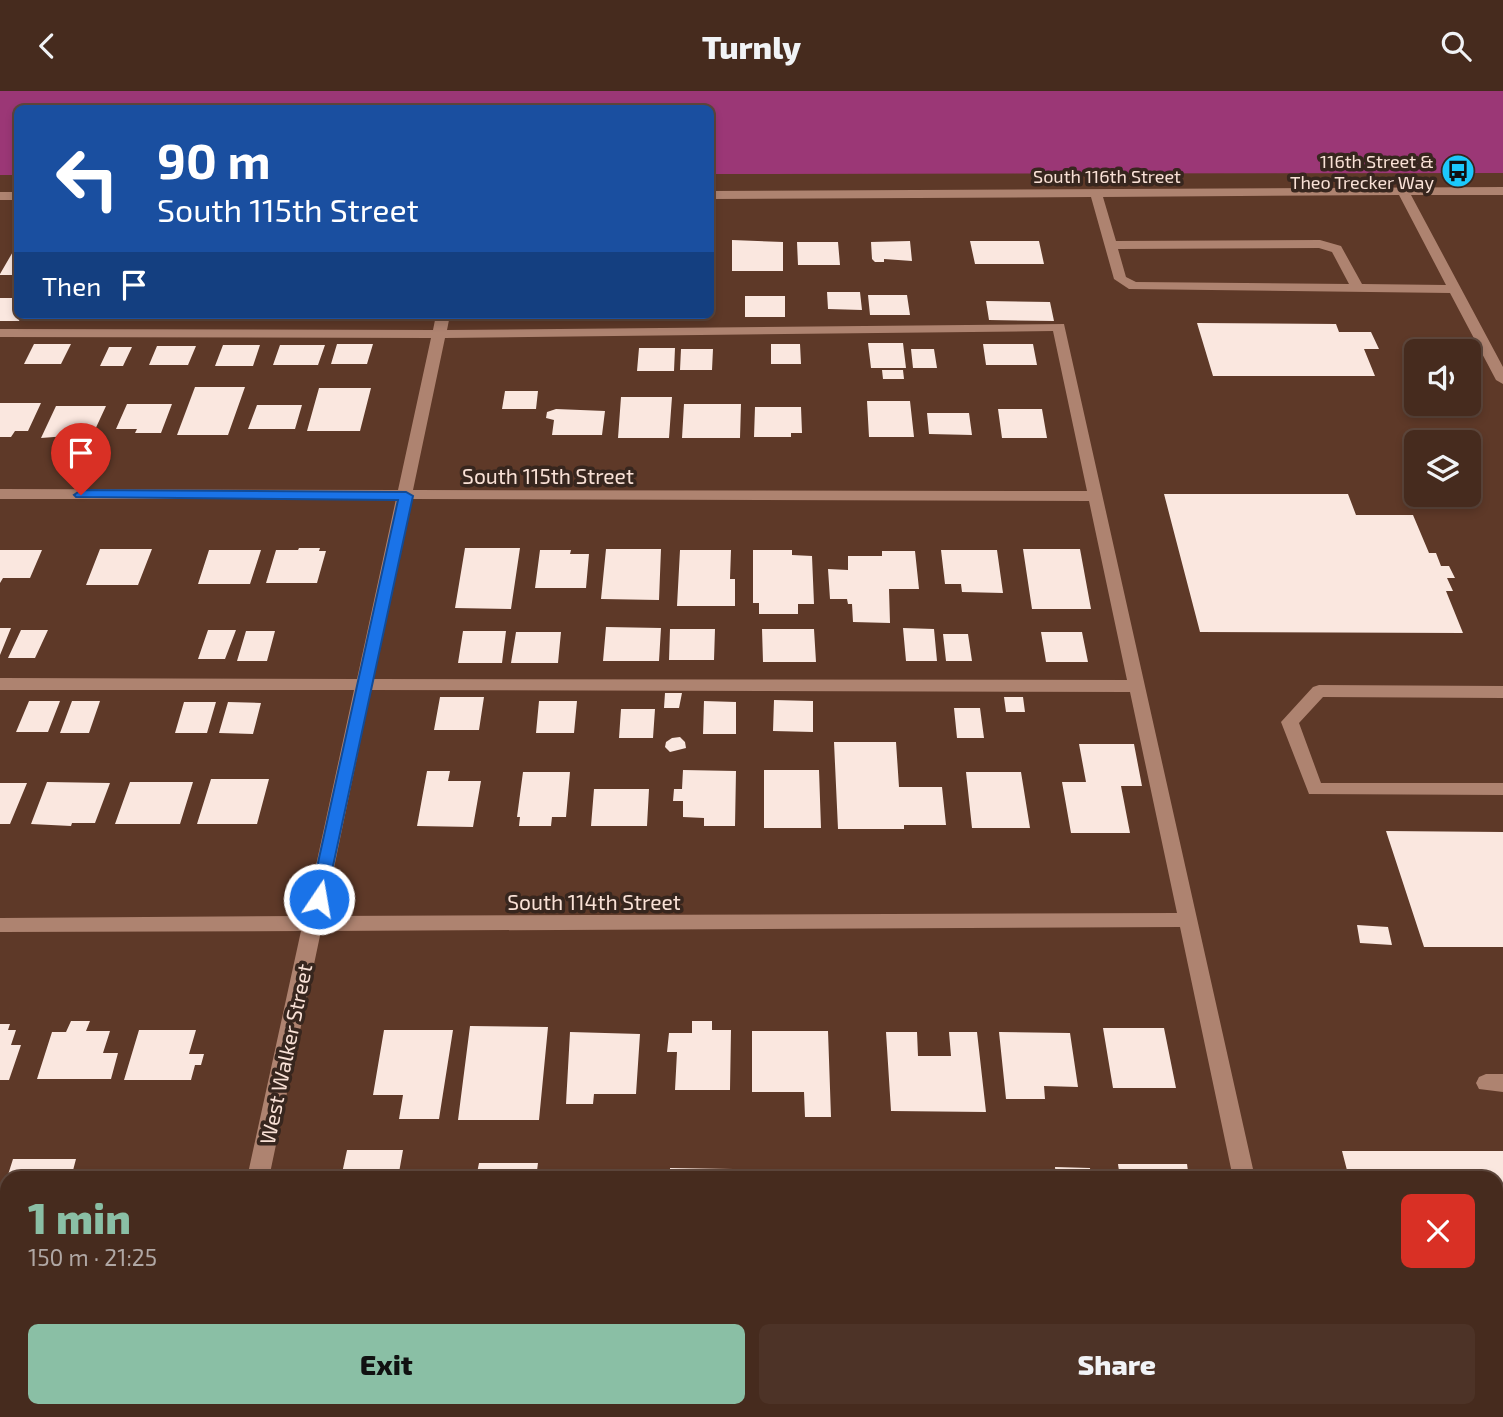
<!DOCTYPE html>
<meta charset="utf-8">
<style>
body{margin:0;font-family:"Exo 2",sans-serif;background:#4d3327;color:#f1f3f6;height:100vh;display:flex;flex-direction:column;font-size:26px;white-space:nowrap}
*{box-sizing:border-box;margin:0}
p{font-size:23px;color:#b0a7a4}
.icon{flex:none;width:38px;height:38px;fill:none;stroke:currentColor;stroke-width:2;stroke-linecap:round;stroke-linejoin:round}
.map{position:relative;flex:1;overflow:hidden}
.side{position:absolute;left:0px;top:1080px;width:1503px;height:247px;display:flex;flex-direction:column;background:#462b1e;border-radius:21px 21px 0 0;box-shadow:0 4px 10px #0003,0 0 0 2px #5e473c}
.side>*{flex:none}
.guide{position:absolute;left:14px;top:14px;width:700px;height:214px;border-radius:10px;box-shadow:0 4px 10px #0003,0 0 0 2px #5e473c;background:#1a4fa0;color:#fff;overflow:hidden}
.fabs{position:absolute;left:1404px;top:248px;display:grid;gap:14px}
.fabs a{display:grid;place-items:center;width:77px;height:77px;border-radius:10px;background:#462b1e;box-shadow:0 4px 10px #0003,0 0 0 2px #5e473c;font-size:35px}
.pin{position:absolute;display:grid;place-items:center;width:60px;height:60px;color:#fff;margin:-72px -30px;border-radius:50% 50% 50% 0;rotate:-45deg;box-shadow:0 0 7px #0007}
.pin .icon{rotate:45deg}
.me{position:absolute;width:77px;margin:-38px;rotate:12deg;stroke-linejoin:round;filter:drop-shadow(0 0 5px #0008)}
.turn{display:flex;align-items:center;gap:24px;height:147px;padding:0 28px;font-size:32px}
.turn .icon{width:91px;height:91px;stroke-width:2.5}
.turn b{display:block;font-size:49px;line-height:60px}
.then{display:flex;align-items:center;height:66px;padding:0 28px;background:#0003;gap:14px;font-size:26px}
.round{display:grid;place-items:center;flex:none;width:74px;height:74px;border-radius:10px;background:#4d3327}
.summary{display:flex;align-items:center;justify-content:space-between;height:119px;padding:0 28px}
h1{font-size:42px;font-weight:800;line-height:52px;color:#8abfa5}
.button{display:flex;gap:14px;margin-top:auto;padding:14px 28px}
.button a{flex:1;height:80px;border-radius:10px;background:#8abfa5;color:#111;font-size:28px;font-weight:800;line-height:80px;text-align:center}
.button a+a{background:#4d3327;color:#f1f3f6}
header{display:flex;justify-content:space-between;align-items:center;height:91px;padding:0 28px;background:#462b1e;font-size:32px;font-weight:800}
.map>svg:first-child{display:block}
.green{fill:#9b3776}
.building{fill:#fae7df}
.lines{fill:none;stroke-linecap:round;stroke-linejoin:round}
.minor{fill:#ae8370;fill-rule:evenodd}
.route{fill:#1a73e8;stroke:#114b97;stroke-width:2}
.labels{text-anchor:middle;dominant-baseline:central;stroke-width:7;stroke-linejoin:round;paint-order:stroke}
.far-poi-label{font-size:18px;fill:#f9e1d6;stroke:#37261e;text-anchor:end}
.far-street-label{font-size:18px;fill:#f9e1d6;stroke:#37261e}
.street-label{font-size:21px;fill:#f9e1d6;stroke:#37261e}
</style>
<header><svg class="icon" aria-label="back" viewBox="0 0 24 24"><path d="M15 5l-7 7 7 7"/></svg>Turnly<svg class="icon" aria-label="search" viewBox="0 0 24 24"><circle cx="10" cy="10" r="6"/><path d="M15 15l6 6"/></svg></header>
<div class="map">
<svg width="1503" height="1326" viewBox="0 0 1503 1326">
<rect width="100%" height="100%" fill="#5e3928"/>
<path class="green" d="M0 0H1503V82L711 83 710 18H18L17 84H0Z"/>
<path class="building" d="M732 149 783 151V180H732Z
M910 150 912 170 884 168V171H875L872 168 871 151Z
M970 150H1039L1044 173H975Z
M797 151H838L840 174H798Z
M18 152V184H0V183Z
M827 201H860L862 219 828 218Z
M868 204H907L910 224H870Z
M745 205H785V226H745Z
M0 207H18V224H22L19 230H0Z
M986 210 1050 211 1054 230 989 229Z
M52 224H85L83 228H50Z
M104 224H147L145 229H101Z
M305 224H332L330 229H303Z
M341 224H375L374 230H339Z
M1197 232 1336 233 1339 241H1371L1379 258H1364L1375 285H1213Z
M868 252H903L906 277H871Z
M34 253H71L61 273H24Z
M337 253H373L367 273H331Z
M771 253H800L801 273H771Z
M983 253H1033L1037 274H986Z
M223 254H260L253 275H215Z
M280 254H325L318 274H273Z
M157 255H196L188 274H149Z
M109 256H132L123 275H100Z
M639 257H675L674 280H637Z
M681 258H713L712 279H680Z
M911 258H934L937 277H913Z
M882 279H903L904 288H883Z
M195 296H245L228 344H177Z
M319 297H371L360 340H307Z
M505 300H538L536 318H502Z
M621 306H672L669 347H618Z
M867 310H910L914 346H869Z
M0 312H41L28 340H15L11 346H0Z
M127 313H172L161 342H135L137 338H116Z
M684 313H741L740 347H682Z
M257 314H302L295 338H248Z
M56 315H106L93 343 41 347Z
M755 316H801L802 342H791V346H754Z
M556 318 605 320 602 344H552L554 329 546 327 547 321Z
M998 318H1042L1047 347H1002Z
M927 322H969L972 344 929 343Z
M1164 403H1348L1356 424H1413L1429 462H1436L1441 475H1449L1455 487H1447L1453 500H1446L1463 542 1200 541Z
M299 457H320L319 460H326L317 492H266L276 459H298Z
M465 457H520L511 518 455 517Z
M100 458H152L138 494H86Z
M606 458H661L659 509 601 508Z
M1023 458H1080L1091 518H1032Z
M0 459H42L30 487H3L0 492Z
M209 459H261L250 493H198Z
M540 459H571L570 463H589L586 497H535Z
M680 459H731L730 488H735V515H677Z
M753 459H792V464L812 465 814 513H798V523H759V512H753Z
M941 459H997L1003 502 962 501 961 493H945Z
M882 460H915L919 498H889L890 532 853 531 852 513H848L847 508H830L828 478 848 479V465H882Z
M606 536 661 537 659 570H603Z
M0 537H11L0 564Z
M903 537 934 538 937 570H906Z
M670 538H715L714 569H669Z
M762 538H814L816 571H763Z
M21 539H48L35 567H8Z
M208 539H236L225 568H198Z
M246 540H275L267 570H237Z
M463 540H506L502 572H458Z
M516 541H561L558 572H511Z
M1041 541H1082L1088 571H1046Z
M943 543H968L972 570H946Z
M665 602H682L679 617H664Z
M440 606H484L479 639H434Z
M1004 606H1023L1025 621H1006Z
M774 609 813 610V641L773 640Z
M29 610H60L48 641H16Z
M72 610H100L89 642H60Z
M539 610H577L574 642H536Z
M704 610 736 611V643H703Z
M184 611H216L207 642H175Z
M228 611 261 612 253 643 219 642Z
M954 617H980L984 647H957Z
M621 618H655L653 647H619Z
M680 646 685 651 686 657 670 661 665 656 666 651 672 647Z
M834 651H896L899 696H942L946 734H904V738H838Z
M1079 653H1134L1142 695H1121L1130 742H1071L1062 691H1086Z
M683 679 736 680 735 735H704V727L683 726V710H673L674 698H682Z
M764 679H819L821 737H764Z
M427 680H450L448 690H481L473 736 417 735Z
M523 681H570L566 726H552L551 735H519L520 726H517Z
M966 681H1021L1030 737H972Z
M211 688H269L257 733H197Z
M47 691 110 692 95 732H72L71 735 31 733Z
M130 691H193L180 733H115Z
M0 692H27L10 733H0Z
M594 698H649L647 735H591Z
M1386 740 1503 741V856H1424Z
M1357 834 1388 836 1392 854 1360 852Z
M71 930H90L86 940H110L103 962H118L111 988H37L52 941H66Z
M692 930H712V939H731L730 999H675L677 961H667L669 942H692Z
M0 933H10L8 939H16L11 954H21L9 989H0Z
M470 935 548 936 539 1029H458Z
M1103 937H1164L1176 997H1113Z
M139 939H196L189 963H204L201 974H195L191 989H124Z
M384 939H453L439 1028H399L403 1004H373Z
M752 940H828L831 1026H805L804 1001H752Z
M570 941 640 943 636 1003H594L593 1013H566Z
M886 941H917L918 965H951L949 941H977L986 1021 891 1020Z
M999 941 1070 942 1078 996 1044 995 1045 1008H1006Z
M347 1059H403L398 1087H341Z
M1342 1060H1503V1326H1412L1410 1320H1496V1087H1349Z
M13 1068H76L71 1087H7Z
M479 1072H538L536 1087H476Z
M1118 1073H1187L1189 1087H1120Z
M1055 1076 1090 1077 1091 1087H1056Z
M670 1077 733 1078V1087H670Z
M918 1078H992L993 1087H918Z
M577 1079H631V1087H577Z
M765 1079H833V1087H765Z
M167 1080 166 1087H111L113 1081Z
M7 1087V1120H0V1107Z
M0 1201H7V1227L1 1247Z
M419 1320H476L475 1326H417Z
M1091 1320H1127L1128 1326H1092Z"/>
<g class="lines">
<path class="minor" d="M1503 96V104H1411L1503 276V293L1496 289 1450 202 1129 198 1114 188 1091 106 710 108V100ZM1399 104 1446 194 1362 193 1341 155 1320 149 1116 150 1103 106ZM1319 157 1332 161 1349 193 1136 191 1126 186 1118 158Z
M0 101H18V109H0Z
M436 224H450L447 239 1064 233 1255 1087H1233L1180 836 321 840 269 1087H247L301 840 0 841V827L305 825 354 599H0V587L357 588 396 408H0V398L398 399 431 247 0 246V238L433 239ZM1053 240 1087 400 413 399 445 247ZM411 408 1089 410 1127 589 373 588ZM371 599 1130 601 1177 822 324 825Z
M1319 594 1503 595V607L1323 606 1299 632 1321 692H1503V704L1309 703 1281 631 1313 596Z
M1486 983H1503V1001L1479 998 1476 992 1479 986Z
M0 1152H7V1172H0Z
M195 1320H219L218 1326H194Z
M1282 1320H1306L1307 1326H1283Z"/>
</g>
<path class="route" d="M81 399 406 401 413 405 325 812H313L310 808 398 409 76 406 74 404Z"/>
<defs>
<symbol id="bus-disc" viewBox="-11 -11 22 22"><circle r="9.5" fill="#1cc9fc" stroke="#37261e"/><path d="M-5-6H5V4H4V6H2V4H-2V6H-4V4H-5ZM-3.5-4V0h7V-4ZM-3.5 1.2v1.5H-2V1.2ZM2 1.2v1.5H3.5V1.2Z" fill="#111"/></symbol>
</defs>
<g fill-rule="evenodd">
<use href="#bus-disc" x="1439" y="61" width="38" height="38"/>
</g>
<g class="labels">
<g class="far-poi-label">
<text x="1434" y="70">116th Street &amp;<tspan x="1434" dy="21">Theo Trecker Way</tspan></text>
</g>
<g class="far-street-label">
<text x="1107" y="85">South 116th Street</text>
</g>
<g class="street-label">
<text x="548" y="384">South 115th Street</text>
<text x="594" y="810">South 114th Street</text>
<text transform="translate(285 963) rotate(-78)">West Walker Street</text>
</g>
</g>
</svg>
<div class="fabs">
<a><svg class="icon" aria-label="sound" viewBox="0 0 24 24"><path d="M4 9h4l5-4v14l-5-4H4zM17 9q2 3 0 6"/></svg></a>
<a><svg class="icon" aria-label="layers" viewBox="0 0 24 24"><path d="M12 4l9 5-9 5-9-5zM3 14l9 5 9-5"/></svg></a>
</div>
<div class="pin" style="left:81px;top:404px;background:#d93025"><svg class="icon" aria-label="arrive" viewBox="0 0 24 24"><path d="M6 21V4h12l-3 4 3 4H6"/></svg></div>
<svg class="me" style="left:319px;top:808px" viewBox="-20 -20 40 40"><circle r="17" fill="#1a73e8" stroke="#fff" stroke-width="3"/><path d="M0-11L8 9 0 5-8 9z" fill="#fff"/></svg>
<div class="guide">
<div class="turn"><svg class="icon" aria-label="left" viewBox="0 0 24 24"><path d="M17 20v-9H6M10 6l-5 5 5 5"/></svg><div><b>90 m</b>South 115th Street</div></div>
<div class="then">Then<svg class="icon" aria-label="arrive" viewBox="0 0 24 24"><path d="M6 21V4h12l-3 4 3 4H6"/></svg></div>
</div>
<section class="side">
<div class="summary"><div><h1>1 min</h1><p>150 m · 21:25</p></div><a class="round" style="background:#d93025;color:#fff"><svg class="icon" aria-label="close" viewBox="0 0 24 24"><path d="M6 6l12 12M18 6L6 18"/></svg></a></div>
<div class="button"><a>Exit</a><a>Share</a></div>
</section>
</div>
